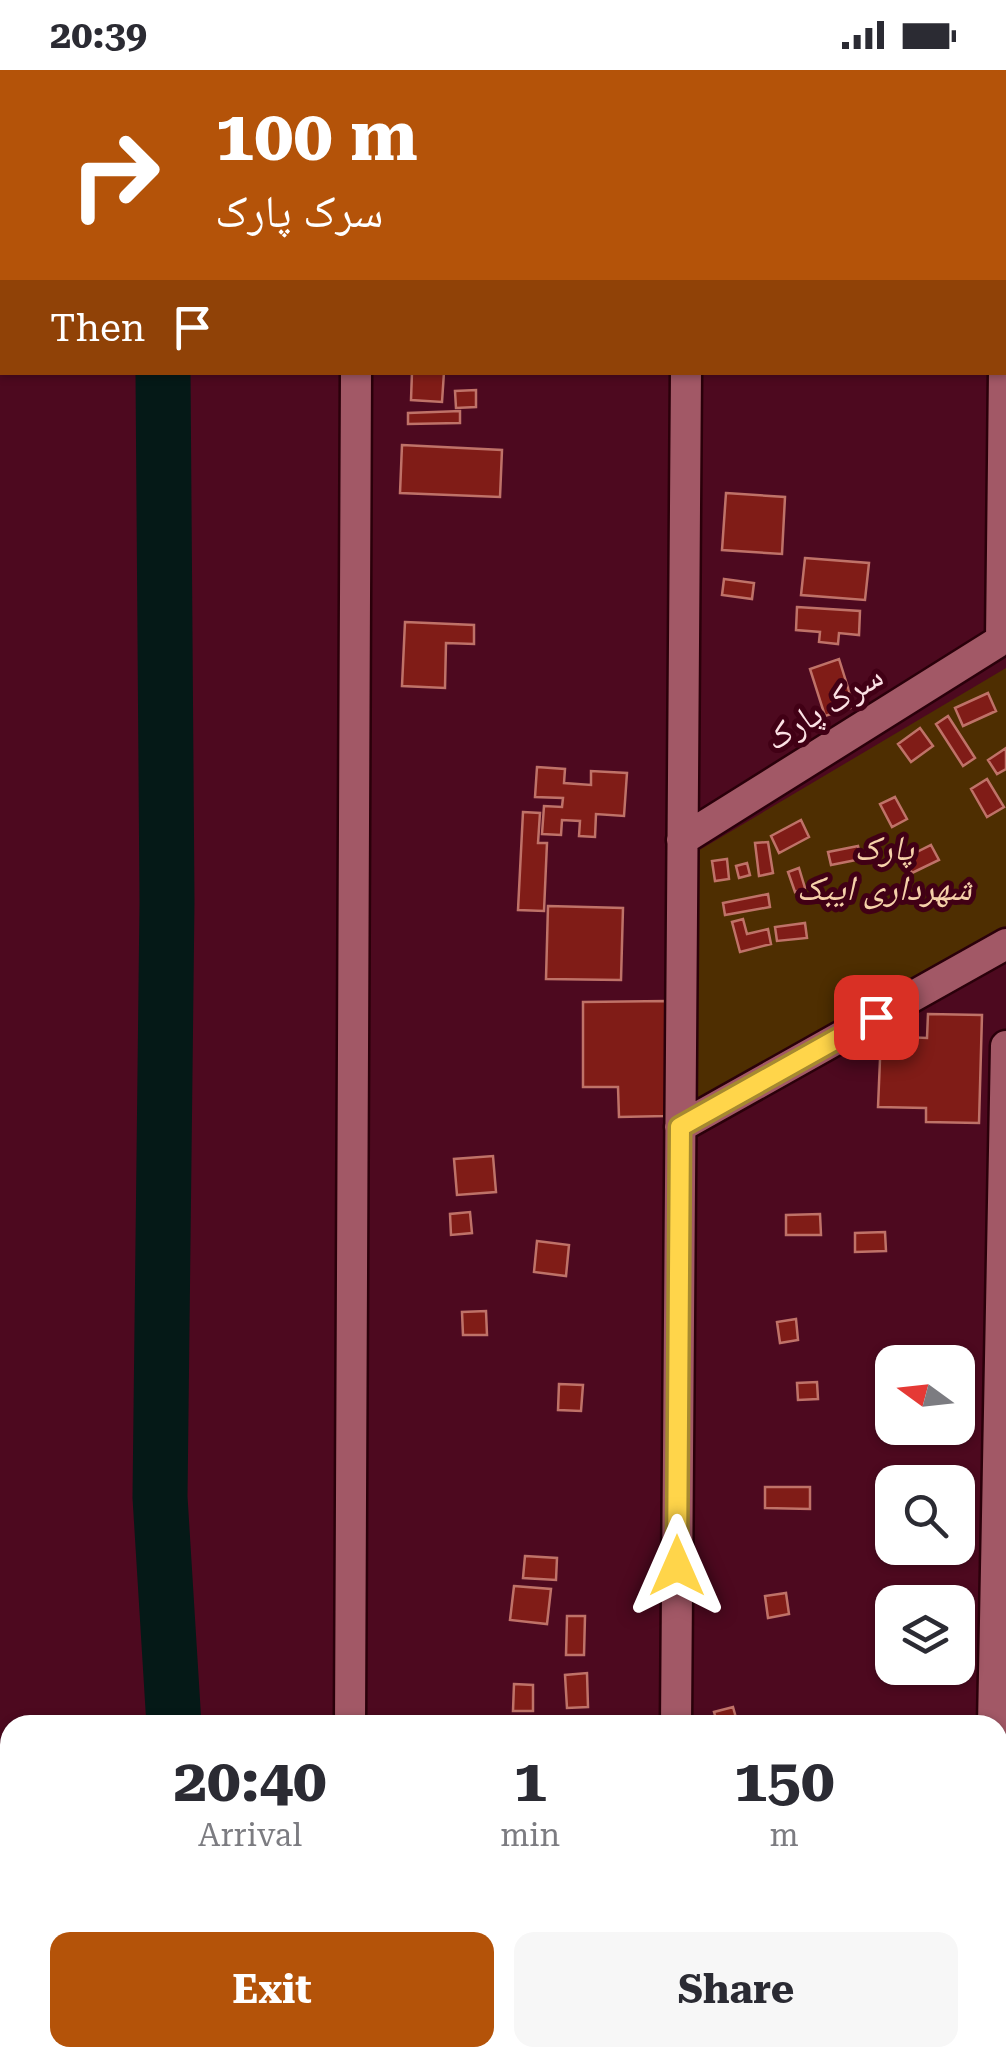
<!DOCTYPE html>
<meta charset="utf-8">
<style>
body{margin:0;font-family:"Roboto Serif","Noto Naskh Arabic",serif;background:#f7f7f7;color:#2b2b33;height:100vh;display:flex;flex-direction:column;font-size:38px;white-space:nowrap}
*{box-sizing:border-box;margin:0}
p{font-size:32px;color:#7c7c81}
.icon{flex:none;width:55px;height:55px;fill:none;stroke:currentColor;stroke-width:2;stroke-linecap:round;stroke-linejoin:round}
.map{position:relative;flex:1;overflow:hidden}
.details{position:absolute;left:0px;top:1645px;width:1008px;height:352px;display:flex;flex-direction:column;background:#fff;border-radius:30px 30px 0 0;box-shadow:0 2px 8px #0004}
.details>*{flex:none}
.top-card{position:absolute;left:0px;top:0px;width:1008px;height:305px;box-shadow:0 2px 8px #0004;background:#b45309;color:#fff;overflow:hidden}
.needle{width:65px;rotate:285deg}
.buttons{position:absolute;left:875px;top:1275px;display:grid;gap:20px}
.buttons a{display:grid;place-items:center;width:100px;height:100px;border-radius:20px;background:#fff;box-shadow:0 2px 8px #0004;font-size:50px}
.pin{position:absolute;display:grid;place-items:center;width:85px;height:85px;color:#fff;margin:-42px;border-radius:20px;box-shadow:0 5px 15px #0006}
.me{position:absolute;width:110px;margin:-55px;rotate:0deg;stroke-linejoin:round;filter:drop-shadow(0 0 8px #0008)}
.turn{display:flex;align-items:center;gap:35px;height:210px;padding:0 50px;font-size:45px}
.turn .icon{width:130px;height:130px;stroke-width:2.5}
.turn b{display:block;font-size:70px;line-height:85px}
.then{display:flex;align-items:center;height:95px;padding:0 50px;background:#0003;gap:20px;font-size:38px}
.eta{display:flex;justify-content:space-evenly;align-items:center;height:170px;text-align:center}
.eta b{font-size:60px;font-weight:700;line-height:70px}
.button{display:flex;gap:20px;margin-top:auto;padding:20px 50px}
.button a{flex:1;height:115px;border-radius:20px;background:#b45309;color:#fff;font-size:40px;font-weight:700;line-height:115px;text-align:center}
.button a+a{background:#f7f7f7;color:#2b2b33}
.status{display:flex;justify-content:space-between;align-items:center;height:70px;padding:0 50px;background:#fff;direction:ltr}
.status svg{height:28px;fill:currentColor}
.map>svg:first-child{display:block}
.green{fill:#4e2e01}
.lines{fill:none;stroke-linecap:round;stroke-linejoin:round}
.river{stroke:#051917;stroke-width:55}
.building{fill:#801c17;stroke:#bf7268;stroke-width:2.5}
.street-casing{stroke:#2a000a;stroke-width:35}
.street{stroke:#a25866;stroke-width:30}
.route-casing{stroke:#a68a30;stroke-width:25}
.route{stroke:#ffd54a;stroke-width:18}
.labels{text-anchor:middle;dominant-baseline:central;stroke-width:10;stroke-linejoin:round;paint-order:stroke}
.street-label{font-size:35px;fill:#fbe0e4;stroke:#410015}
.park-label{font-size:35px;font-style:italic;fill:#f5d0a9;stroke:#410015}
</style>
<div class="status"><b>20:39</b><svg viewBox="0 0 49 12"><path d="M0 12V9h3v3zM5 12V6h3v6zM10 12V3h3v9zM15 12V0h3v12zM26 1h20v11H26zM47 4h2v5h-2z"/></svg></div>
<div class="map">
<svg width="1006" height="1996" viewBox="0 0 1006 1996">
<rect width="100%" height="100%" fill="#4d091f"/>
<path class="green" d="M1006 598V856L697 1030 691 785Z"/>
<g class="lines">
<path class="river" d="M160 0V2
M163 302 167 832 160 1427 174 1655
M194 1988 195 1996"/>
</g>
<path class="building" d="M412 302H444L442 332 411 330Z
M476 320V337L456 338 455 321Z
M460 341V353L408 354V343Z
M402 375 502 380 500 427 400 423Z
M726 423 785 427 782 484 722 480Z
M805 488 869 493 865 530 801 525Z
M724 509 754 513 752 529 722 525Z
M797 537 860 541 859 565 839 563 838 574 819 572 820 562 796 560Z
M405 552 474 555V574L446 573 445 618 402 616Z
M839 589 854 637 825 646 810 599Z
M988 623 996 641 963 656 955 638Z
M948 646 975 688 963 696 936 654Z
M920 658 933 676 911 692 898 674Z
M1006 678V699L997 704 988 690Z
M537 697 565 699 564 713 591 715V701L627 703 624 746 596 744 595 767 579 766 580 751 562 750 561 765 542 764 544 736 562 737 563 728 535 727Z
M987 709 1004 737 987 747 971 719Z
M895 727 907 749 892 757 880 734Z
M523 742 540 743 538 773H547L544 841 518 840Z
M801 750 809 767 779 783 771 766Z
M768 772 773 803 759 806 755 773Z
M931 775 939 790 912 803 905 788Z
M858 776 861 789 831 795 828 782Z
M727 789 729 809 715 811 712 791Z
M747 793 750 805 739 808 736 796Z
M799 798 805 818 795 822 788 802Z
M768 824 770 837 725 845 723 833Z
M548 836 623 838 621 910 546 909Z
M743 849 747 864 768 859 771 874 740 882 732 852Z
M805 853 807 868 777 871 775 857Z
M666 931V1046L619 1047 618 1017H583V932Z
M928 944 982 945 979 1053 926 1052V1038L878 1037 881 966 927 968Z
M493 1086 496 1122 457 1125 454 1089Z
M470 1142 472 1163 451 1165 450 1144Z
M820 1144 821 1165H786V1145Z
M885 1162 886 1181 855 1182V1163Z
M537 1171 569 1175 566 1206 534 1202Z
M486 1241 487 1265H463L462 1242Z
M796 1249 798 1270 780 1273 777 1252Z
M817 1312 818 1329 798 1330 797 1313Z
M559 1314 583 1315 581 1341 558 1340Z
M765 1417H810V1439L765 1438Z
M525 1486 557 1488 556 1510 523 1508Z
M514 1516 551 1519 547 1554 510 1550Z
M786 1523 789 1544 768 1548 765 1526Z
M567 1546H585L584 1585H566Z
M587 1603 588 1637 567 1638 565 1605Z
M514 1614 533 1615V1641H513Z
M733 1637 738 1655H718L714 1642Z"/>
<g class="lines">
<defs>
<path id="street" d="M358 2V0
M688 2V0
M1005 223 1006 138
M1001 570 1004 302
M682 770 1006 567
M680 1057 1006 874
M350 1655 356 302
M676 1655 686 302
M993 1655 1006 976
M349 1996V1988
M673 1996V1988
M987 1996V1988"/>
</defs>
<use href="#street" class="street-casing"/>
<use href="#street" class="street"/>
</g>
<g class="lines">
<defs>
<path id="route" d="M677 1496 680 1057 876 947"/>
</defs>
<use href="#route" class="route-casing"/>
<use href="#route" class="route"/>
</g>
<g class="labels">
<g class="street-label">
<text transform="translate(824 637) rotate(-32)">سرک پارک</text>
</g>
<g class="park-label">
<text x="884" y="778">پارک<tspan x="884" dy="40">شهرداری ایبک</tspan></text>
</g>
</g>
</svg>
<div class="buttons">
<a><svg class="needle" viewBox="-14 -14 28 28"><path d="M0-13l5 13h-10z" fill="#e53935"/><path d="M0 13l5-13h-10z" fill="#7c7c81"/></svg></a>
<a><svg class="icon" aria-label="search" viewBox="0 0 24 24"><circle cx="10" cy="10" r="6"/><path d="M15 15l6 6"/></svg></a>
<a><svg class="icon" aria-label="layers" viewBox="0 0 24 24"><path d="M12 4l9 5-9 5-9-5zM3 14l9 5 9-5"/></svg></a>
</div>
<div class="pin" style="left:876px;top:947px;background:#d93025"><svg class="icon" aria-label="arrive" viewBox="0 0 24 24"><path d="M6 21V4h12l-3 4 3 4H6"/></svg></div>
<svg class="me" style="left:677px;top:1496px" viewBox="-20 -20 40 40"><path d="M0-17L14 15 0 8-14 15z" fill="#ffd54a" stroke="#fff" stroke-width="4"/></svg>
<div class="top-card">
<div class="turn"><svg class="icon" aria-label="right" viewBox="0 0 24 24"><path d="M7 20v-9h11M14 6l5 5-5 5"/></svg><div><b>100 m</b>سرک پارک</div></div>
<div class="then">Then<svg class="icon" aria-label="arrive" viewBox="0 0 24 24"><path d="M6 21V4h12l-3 4 3 4H6"/></svg></div>
</div>
<section class="details">
<div class="eta">
<div><b>20:40</b><p>Arrival</p></div>
<div><b>1</b><p>min</p></div>
<div><b>150</b><p>m</p></div>
</div>
<div class="button"><a>Exit</a><a>Share</a></div>
</section>
</div>
